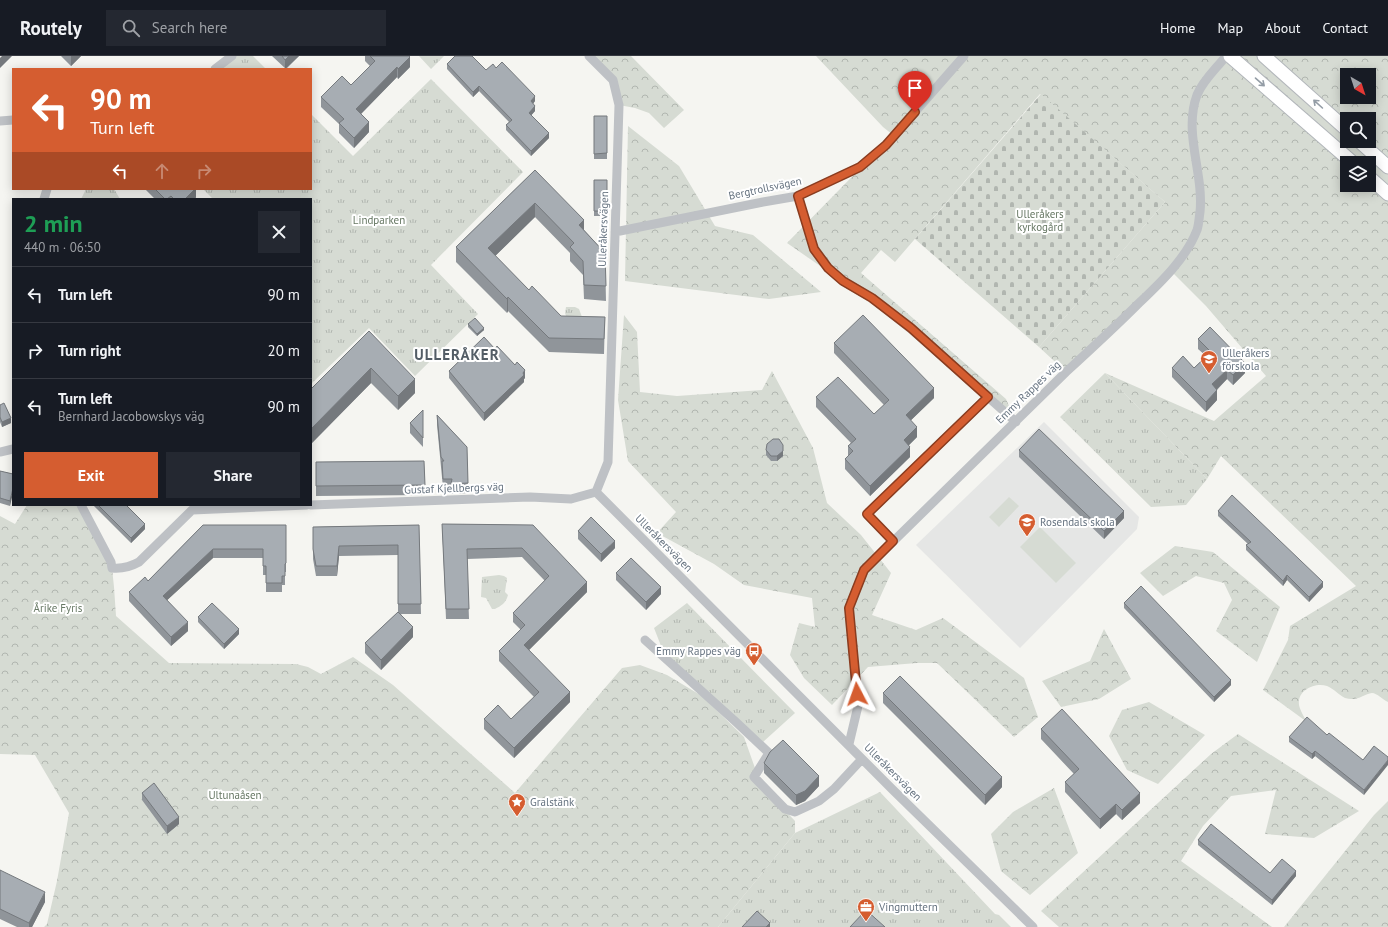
<!DOCTYPE html>
<meta charset="utf-8">
<style>
body{margin:0;font-family:"PT Sans",sans-serif;background:#242831;color:#f1f3f6;height:100vh;display:flex;flex-direction:column;font-size:15px;white-space:nowrap}
*{box-sizing:border-box;margin:0}
p{font-size:13px;color:#9ea1a6}
.icon{flex:none;width:22px;height:22px;fill:none;stroke:currentColor;stroke-width:2;stroke-linecap:round;stroke-linejoin:round}
.map{position:relative;flex:1;overflow:hidden}
.side{position:absolute;left:12px;top:142px;width:300px;height:308px;display:flex;flex-direction:column;background:#171b24;border-radius:0px;box-shadow:0 2px 10px #0003}
.side>*{flex:none}
.guide{position:absolute;left:12px;top:12px;width:300px;height:122px;border-radius:0px;box-shadow:0 2px 10px #0003;background:#d55d30;color:#fff;overflow:hidden}
.needle{width:26px;rotate:141deg}
.fabs{position:absolute;left:1340px;top:12px;display:grid;gap:8px}
.fabs a{display:grid;place-items:center;width:36px;height:36px;border-radius:0px;background:#171b24;box-shadow:0 2px 10px #0003;font-size:20px}
.pin{position:absolute;display:grid;place-items:center;width:34px;height:34px;color:#fff;margin:-41px -17px;border-radius:50% 50% 50% 0;rotate:-45deg;box-shadow:0 0 4px #0007}
.pin .icon{rotate:45deg}
.me{position:absolute;width:44px;margin:-22px;rotate:356deg;stroke-linejoin:round;filter:drop-shadow(0 0 3px #0008)}
.turn{display:flex;align-items:center;gap:14px;height:84px;padding:0 12px;font-size:18px}
.turn .icon{width:52px;height:52px;stroke-width:2.5}
.turn b{display:block;font-size:28px;line-height:34px}
.lanes{display:flex;align-items:center;height:38px;padding:0 12px;background:#0003;justify-content:center;gap:20px;direction:ltr}
.lanes .off{opacity:.35}
.round{display:grid;place-items:center;flex:none;width:42px;height:42px;border-radius:0px;background:#242831}
.overview{display:flex;align-items:center;justify-content:space-between;height:68px;padding:0 12px}
h1{font-size:24px;font-weight:700;line-height:30px;color:#1e9e55}
.cta{display:flex;gap:8px;margin-top:auto;padding:8px 12px}
.cta a{flex:1;height:46px;border-radius:0px;background:#d55d30;color:#fff;font-size:16px;font-weight:700;line-height:46px;text-align:center}
.cta a+a{background:#242831;color:#f1f3f6}
ul{padding:0;list-style:none}
li{display:flex;align-items:center;gap:12px;height:56px;padding:0 12px;border-top:1px solid #363941}
li div{flex:1}
li b{display:block;font-size:15px}
li em{font-style:normal}
header{display:flex;align-items:center;gap:24px;box-sizing:border-box;height:56px;padding:0 20px;background:#171b24;border-bottom:1px solid #363941}
header strong{font-size:19px}
nav{display:flex;gap:22px;margin-inline-start:auto;font-size:14px}
.search{width:280px;height:36px;background:#242831;display:flex;align-items:center;gap:10px;box-sizing:border-box;padding:0 14px;border-radius:0px;color:#9ea1a6;font-size:15px}
.map>svg:first-child{display:block}
.built{fill:#e5e6e5}
.grass{fill:url(#grass-tufts)}
.forest{fill:url(#forest-crowns);fill-rule:evenodd}
.cemetery{fill:url(#cemetery-stones)}
.pitch{fill:#d6dbd3}
.lines{fill:none;stroke-linecap:round;stroke-linejoin:round}
.secondary-casing{stroke:#b3b7bb;stroke-width:15}
.street{stroke:#bec1c5;stroke-width:9}
.secondary{stroke:#fff;stroke-width:13}
.wall{fill:#90959a}
.shaded-wall{fill:#75797d}
.building{fill:#a7adb3;stroke:#75797d}
.oneway{stroke:#949da6}
.route-casing{stroke:#8a3c1f;stroke-width:10}
.route{stroke:#d55d30;stroke-width:7}
.labels{text-anchor:middle;dominant-baseline:central;stroke-width:4;stroke-linejoin:round;paint-order:stroke}
.street-label{font-size:11px;fill:#667380;stroke:#fff}
.park-label{font-size:11px;fill:#677864;stroke:#fff}
.poi-label{font-size:11px;fill:#667380;stroke:#fff;text-anchor:start}
.district-label{font-size:15px;font-weight:bold;letter-spacing:1px;fill:#535d66;stroke:#fff}
</style>
<header>
<strong>Routely</strong>
<div class="search"><svg class="icon" aria-label="search" viewBox="0 0 24 24"><circle cx="10" cy="10" r="6"/><path d="M15 15l6 6"/></svg>Search here</div>
<nav><a>Home</a><a>Map</a><a>About</a><a>Contact</a></nav>
</header>
<div class="map">
<svg width="1388" height="871" viewBox="0 0 1388 871">
<defs>
<pattern id="grass-tufts" width="24" height="20" patternUnits="userSpaceOnUse"><rect width="24" height="20" fill="#d6dbd3"/><path d="M3 7l-1-3M5 7V3M7 7l1-3M15 17l-1-3M17 17v-4M19 17l1-3" fill="none" stroke="#b1b6b0"/></pattern>
<pattern id="forest-crowns" width="20" height="18" patternUnits="userSpaceOnUse"><rect width="20" height="18" fill="#d6dbd3"/><path d="M2 6a3 3 0 1 1 6 0M12 15a3 3 0 1 1 6 0" fill="none" stroke="#b1b6b0"/></pattern>
<pattern id="cemetery-stones" width="16" height="16" patternUnits="userSpaceOnUse"><rect width="16" height="16" fill="#d6dbd3"/><path d="M2 7V4a2 2 0 0 1 4 0v3zM10 15v-3a2 2 0 0 1 4 0v3z" fill="#b1b6b0"/></pattern>
</defs>
<rect width="100%" height="100%" fill="#f5f5f1"/>
<path class="built" d="M1044 366 1139 461 1137 473 1020 592 916 489Z"/>
<path class="grass" d="M232 0H253L266 13H215Z
M419 0H444L431 13Z
M431 23 523 116 431 209 478 258 415 320 369 272 311 328V143H213L203 133H311V58L353 100Z
M86 133H114L120 143H81Z
M566 251H575L579 253 582 261 567 263 565 257Z
M1105 317 1207 423 1186 449 1151 451 1060 361Z
M499 519 504 520 507 522 505 536 508 539C506 547 501 550 495 553H492L486 542 481 541 482 521Z
M687 547 795 657 763 686 663 595 654 572Z
M880 736 995 858 999 859 1011 871H718L795 777Z"/>
<path class="forest" d="M589 0H631L684 54 664 72 649 57 635 52 619 49 613 24Z
M816 0H1388V646C1383 644 1377 637 1372 637 1364 638 1357 646 1345 642 1339 639 1334 633 1327 630 1315 626 1297 634 1299 649 1300 654 1304 661 1307 666L1263 634 1288 584 1290 570 1356 530 1221 400 1207 423 1105 317 1214 365 1266 320 1206 250 1171 215 1066 316 1039 291 1165 146 1040 38 895 206 881 194 861 217 1006 343 1016 366 911 273 787 187 893 79 883 71ZM1347 19H1369V41H1347ZM1347 63H1369V85H1347ZM1347 107H1369V129H1347Z
M628 70 679 110 715 170 753 179 821 236 769 243 625 225Z
M624 259 637 276 640 336 677 340 762 334 772 315 813 392 827 447 861 479 891 517 872 559 916 574 943 562 1024 622 1038 661 1014 681 937 607H917L868 611 832 649 804 622 790 599 799 567 815 571 812 542 744 529 714 508 657 477 676 456 628 405 618 344Z
M27 449H81L112 512 114 531 116 560 169 607 296 608 308 611 321 618 353 601 393 629 515 737 622 612 640 609 667 619 702 640 744 681 761 729 795 765V777L718 871H44L47 868 57 825 69 757 35 699 0 698V460L15 468Z
M1175 490 1213 496 1280 551 1257 606 1216 575 1232 544 1224 527 1196 520 1163 540 1140 517Z
M1104 573 1131 623 1099 643 1061 651 1042 625 1090 605Z
M1149 646 1205 679 1158 728 1127 714 1109 680 1122 654Z
M1238 678 1359 755 1314 782 1265 778 1276 734 1231 740 1203 770 1181 805 1272 871H1059L1041 855 1211 698Z
M1054 732 1078 797 1030 839 1001 815 991 778 1013 756Z
M1388 745V871H1284L1374 759Z"/>
<path class="cemetery" d="M1041 38 1165 146 1039 291 915 183Z"/>
<path class="pitch" d="M1009 441 1019 450 999 471 989 461Z
M1040 471 1076 507 1056 527 1020 491Z"/>
<g class="lines">
<defs>
<path id="secondary" d="M1230 0 1353 107
M1264 0 1347 74
M1359 85 1388 111
M1369 121 1388 138"/>
</defs>
<use href="#secondary" class="secondary-casing"/>
<path class="street" d="M589 0 613 24 619 49 608 406 596 436 893 734 1033 871
M215 13 232 0
M0 65 13 64
M798 140 814 193 828 212 843 225 872 242 911 273 1016 366
M44 143 47 133
M615 176 763 146 798 140 860 111 886 89 964 0
M0 396 13 393
M81 449 111 506 112 512C122 513 130 511 139 506L192 454 307 449
M311 449 530 441 571 443 596 436
M893 485 867 458 988 341
M645 584 736 666 769 697 754 721 785 753 795 756 819 745 834 733 862 703
M849 688 858 650 849 552 864 514 1066 316C1090 294 1114 272 1137 249 1159 228 1186 203 1197 174 1199 168 1199 162 1200 156 1204 117 1183 77 1197 39 1203 24 1217 12 1226 0"/>
<use href="#secondary" class="secondary"/>
</g>
<path class="wall" d="M61 0H81L71 10Z
M272 0H299L286 13Z
M365 0H409L410 11 398 23 397 21 361 58 369 76 354 92 339 77V68L321 51V41L351 29 370 10 365 5Z
M447 8 486 14 496 12 535 45 533 48 535 55 531 59 549 82 531 100 506 74V69L509 66 479 35 473 41 447 13Z
M594 60H607V103H594Z
M535 114 584 174 605 197 606 245 584 243 583 219 570 205V197L535 161 495 200 529 234 561 260 605 261 604 298 549 296 508 255 507 257 456 206V191Z
M594 124H607V160H594Z
M145 133H196V141L195 143H155Z
M468 268 484 274 477 280 468 271Z
M369 275 415 337 398 354 371 327 311 388V333Z
M1198 283 1245 317 1233 329 1227 323 1217 334V344L1206 356 1172 321V312H1194L1206 300 1198 293Z
M834 287 934 342 910 365 917 381 909 389 910 401 870 440 845 413V403L848 400V390L851 387 816 351V341L874 358 884 349 834 297Z
M449 315 525 322 524 323V326L484 365 449 322Z
M0 349 11 367 2 371 0 366Z
M423 354V391L410 377V367Z
M437 359 467 391 468 437 451 438V433L443 432 437 369Z
M766 394 783 400 777 405H771L766 399Z
M1019 394 1124 462 1104 483 1019 401Z
M424 405 425 439 316 440V406Z
M0 415 13 418 10 450 0 447Z
M93 449H126L145 473 131 487Z
M1218 455 1323 531 1309 546 1287 524 1283 530 1246 494V489L1248 488 1218 460Z
M442 468 533 469 587 536 529 594 570 646 514 702 484 673V663H511L534 641 499 605V595L521 574 513 566V557L545 525 522 501 467 503 469 563H446Z
M203 469H286V516H285V529H282V536H266V519H263V502H213L167 544 188 575 171 590 129 545V536L148 525Z
M419 469 421 558H401L413 581 381 614 365 597V587L398 556V499L339 500 337 520H316L313 503V471Z
M578 475 615 492 601 506 578 483Z
M616 517 661 538 646 554 616 524Z
M1124 547 1231 629 1214 646 1124 552Z
M198 561 239 578 224 593 198 566Z
M883 637 1002 731 985 749 883 647Z
M1041 673 1140 747 1122 764 1116 758 1100 773 1065 736V726L1074 718 1041 683Z
M1289 681 1363 704 1374 690 1364 739 1315 700 1312 703 1289 686Z
M764 707 819 730 805 745 796 749 764 717Z
M142 737 179 768 167 778 142 744Z
M1198 784 1270 817 1296 820 1272 849 1198 789Z
M0 814 45 846 32 871H17L0 863Z"/>
<path class="shaded-wall" d="M2 0H12L0 12V2Z
M71 0H81L71 10Z
M289 0H299L285 13V4Z
M410 1V11L398 23V13Z
M397 11V21L356 63V53Z
M479 30V35L473 41V36Z
M535 40V45L531 50V45Z
M535 50V55L529 62V57Z
M369 66V76L354 92V82Z
M549 77V82L531 100V95Z
M195 133H196V141L195 143H185Z
M535 147V161L488 207V192Z
M584 164V179L579 169Z
M508 241V255L507 257V243Z
M484 272V274L477 280V278Z
M1245 307V317L1233 329V319Z
M371 312V327L311 388V373Z
M525 314V322L524 323V326L484 365V357Z
M1227 314V323L1212 338V328Z
M415 323V337L398 354V340Z
M934 332V342L906 369V359Z
M1217 334V344L1206 356V346Z
M11 362V367L2 371V366Z
M917 371V381L904 394V384Z
M783 389V400L777 405V400Z
M910 391V401L870 440V430Z
M13 432V437L10 450V445Z
M1124 455V462L1104 483V475Z
M145 468V473L131 487V482Z
M615 485V492L601 506V498Z
M339 490V500L337 520V510Z
M213 493V502L163 548V540Z
M1287 519V524L1283 530V525Z
M587 526V536L524 599V589Z
M1323 526V531L1309 546V541Z
M661 531V538L646 554V546Z
M188 566V575L171 590V581Z
M413 571V581L381 614V604Z
M239 573V578L224 593V588Z
M1231 624V629L1214 646V641Z
M570 636V646L514 702V692Z
M1315 695V700L1312 703V698Z
M1388 704V709L1364 739V734Z
M819 720V730L805 745 796 749V739Z
M1002 721V731L985 749V739Z
M1140 737V747L1122 764V754Z
M1116 748V758L1100 773V763Z
M179 761V768L167 778V770Z
M1296 815V820L1272 849V844Z
M45 836V846L32 871H29V867Z
M770 867V871H766Z"/>
<path class="building" d="M282 0H289L285 4Z
M370 0H409L410 1 398 13 397 11 356 53 369 66 354 82 339 67 344 63 321 41 342 20 351 29 375 5Z
M455 0H472L486 14 493 8 496 12 502 6 535 40 531 45 535 50 529 57 549 77 531 95 506 69 512 64 479 30 473 36 447 8Z
M594 60H607V97L594 98Z
M535 114 584 164 579 169 605 197 606 230 584 229 583 205 570 191 574 187 535 147 488 192 529 234 532 230 561 260 605 261 604 283 549 282 508 241 507 243 456 191Z
M594 124H607V155H594Z
M155 133H195L185 143H174L171 140 167 143H165Z
M863 259 934 332 906 359 917 371 904 384 910 391 870 430 845 403 853 395 848 390 856 383 816 341 838 321 874 358 889 344 834 287Z
M475 262 484 272 477 278 468 268Z
M1210 271 1245 307 1233 319 1227 314 1212 328 1217 334 1206 346 1172 312 1183 300 1194 312 1211 296 1198 283Z
M369 275 415 323 398 340 371 312 311 373V333Z
M484 281 495 293 497 290 515 309 517 306 525 314 523 317 524 319 484 357 449 315Z
M4 347 11 362 2 366 0 361V349Z
M423 354V382L410 367Z
M437 359 467 391 468 427 451 428 452 423H443L442 405H444L441 401Z
M1039 373 1124 455 1104 475 1019 394Z
M773 383H779L783 389V395L777 400H771L766 394 767 388Z
M424 405 425 429 316 430V406Z
M0 415 13 418V432L10 445 0 442Z
M1232 439 1323 526 1309 541 1287 519 1283 525 1246 489 1251 486 1218 455Z
M98 449H126L145 468 131 482Z
M591 461 615 485 601 498 578 475Z
M442 468 533 469 587 526 524 589 570 636 514 692 484 663 498 649 511 663 539 636 499 595 525 569 513 557 549 520 522 492 467 493 469 553H446Z
M203 469H286V507L285 508V520H282V527H266V510H263V493H213L163 540 188 566 171 581 129 536 145 521 148 525Z
M419 469 421 548H398V489L339 490 337 510H316L313 493V471Z
M631 502 661 531 646 546 616 517Z
M1141 530 1231 624 1214 641 1124 547Z
M212 547 239 573 224 588 198 561Z
M398 556 413 571 381 604 365 587Z
M900 620 1002 721 985 739 883 637Z
M1062 653 1140 737 1122 754 1116 748 1100 763 1065 726 1079 713 1041 673Z
M1307 661 1327 679 1329 677 1363 704 1374 690 1388 701V704L1364 734 1315 695 1312 698 1289 681Z
M783 684 819 720 805 735 796 739 764 707 770 696Z
M154 727 179 761 167 770 142 737Z
M1211 768 1270 817 1282 803 1296 815 1272 844 1198 784Z
M0 814 45 836 29 867 0 853Z
M866 854 885 871H850Z
M757 855 770 867 766 871H742Z"/>
<defs><path id="oneway-shaft" d="M-6 0H5M1.5-3L5.5 0L1.5 3" fill="none" stroke-width="1.6" stroke-linecap="round" stroke-linejoin="round"/></defs>
<g class="oneway">
<use href="#oneway-shaft" transform="translate(1260 26) rotate(41)"/>
<use href="#oneway-shaft" transform="translate(1318 48) rotate(-138)"/>
</g>
<g class="lines">
<defs>
<path id="route" d="M857 638 849 552 864 514 893 485 867 458 988 341 911 272 872 242 843 225 828 212 814 193 798 140 860 111 886 89 915 56"/>
</defs>
<use href="#route" class="route-casing"/>
<use href="#route" class="route"/>
</g>
<defs>
<symbol id="school-pin" viewBox="-11 -11 22 30"><path d="M0 17L-7.5 6A9.5 9.5 0 1 1 7.5 6Z" fill="#d55d30" stroke="#fff"/><path d="M0-5L7-2L0 1L-7-2ZM-4 1L0 2.5L4 1V4Q0 6-4 4Z" fill="#fff"/></symbol>
<symbol id="bus-pin" viewBox="-11 -11 22 30"><path d="M0 17L-7.5 6A9.5 9.5 0 1 1 7.5 6Z" fill="#d55d30" stroke="#fff"/><path d="M-5-6H5V4H4V6H2V4H-2V6H-4V4H-5ZM-3.5-4V0h7V-4ZM-3.5 1.2v1.5H-2V1.2ZM2 1.2v1.5H3.5V1.2Z" fill="#fff"/></symbol>
<symbol id="sight-pin" viewBox="-11 -11 22 30"><path d="M0 17L-7.5 6A9.5 9.5 0 1 1 7.5 6Z" fill="#d55d30" stroke="#fff"/><path d="M0-6L1.8-2.2L6-1.7L2.9 1.2L3.7 5.4L0 3.3L-3.7 5.4L-2.9 1.2L-6-1.7L-1.8-2.2Z" fill="#fff"/></symbol>
<symbol id="office-pin" viewBox="-11 -11 22 30"><path d="M0 17L-7.5 6A9.5 9.5 0 1 1 7.5 6Z" fill="#d55d30" stroke="#fff"/><path d="M-6-3h4V-5.5h4V-3h4V5H-6ZM-1-4.5V-3h2v-1.5ZM-6 0V1H6V0Z" fill="#fff"/></symbol>
</defs>
<g fill-rule="evenodd">
<use href="#school-pin" x="1199" y="293" width="20" height="27"/>
<use href="#school-pin" x="1017" y="456" width="20" height="27"/>
<use href="#bus-pin" x="744" y="585" width="20" height="27"/>
<use href="#sight-pin" x="507" y="736" width="20" height="27"/>
<use href="#office-pin" x="856" y="841" width="20" height="27"/>
</g>
<g class="labels">
<g class="street-label">
<text transform="translate(765 132) rotate(-12)">Bergtrollsvägen</text>
<text transform="translate(603 173) rotate(-88)">Ulleråkersvägen</text>
<text transform="translate(1028 336) rotate(-44)">Emmy Rappes väg</text>
<text transform="translate(454 432) rotate(-2)">Gustaf Kjellbergs väg</text>
<text transform="translate(664 487) rotate(45)">Ulleråkersvägen</text>
<text transform="translate(893 716) rotate(45)">Ulleråkersvägen</text>
</g>
<g class="park-label">
<text x="1040" y="158">Ulleråkers<tspan x="1040" dy="13">kyrkogård</tspan></text>
<text x="379" y="164">Lindparken</text>
<text x="58" y="552">Årike Fyris</text>
<text x="235" y="739">Ultunaåsen</text>
</g>
<g class="poi-label">
<text x="1222" y="297">Ulleråkers<tspan x="1222" dy="13">förskola</tspan></text>
<text x="1040" y="466">Rosendals skola</text>
<text x="741" y="595" text-anchor="end">Emmy Rappes väg</text>
<text x="530" y="746">Gralstänk</text>
<text x="879" y="851">Vingmuttern</text>
</g>
<g class="district-label">
<text x="457" y="298">ULLERÅKER</text>
</g>
</g>
</svg>
<div class="fabs">
<a><svg class="needle" viewBox="-14 -14 28 28"><path d="M0-13l5 13h-10z" fill="#e53935"/><path d="M0 13l5-13h-10z" fill="#9ea1a6"/></svg></a>
<a><svg class="icon" aria-label="search" viewBox="0 0 24 24"><circle cx="10" cy="10" r="6"/><path d="M15 15l6 6"/></svg></a>
<a><svg class="icon" aria-label="layers" viewBox="0 0 24 24"><path d="M12 4l9 5-9 5-9-5zM3 14l9 5 9-5"/></svg></a>
</div>
<div class="pin" style="left:915px;top:56px;background:#d93025"><svg class="icon" aria-label="arrive" viewBox="0 0 24 24"><path d="M6 21V4h12l-3 4 3 4H6"/></svg></div>
<svg class="me" style="left:857px;top:638px" viewBox="-20 -20 40 40"><path d="M0-17L14 15 0 8-14 15z" fill="#d55d30" stroke="#fff" stroke-width="4"/></svg>
<div class="guide">
<div class="turn"><svg class="icon" aria-label="left" viewBox="0 0 24 24"><path d="M17 20v-9H6M10 6l-5 5 5 5"/></svg><div><b>90 m</b>Turn left</div></div>
<div class="lanes"><svg class="icon" aria-label="left" viewBox="0 0 24 24"><path d="M17 20v-9H6M10 6l-5 5 5 5"/></svg><svg class="icon off" aria-label="ahead" viewBox="0 0 24 24"><path d="M12 20V5M6 11l6-6 6 6"/></svg><svg class="icon off" aria-label="right" viewBox="0 0 24 24"><path d="M7 20v-9h11M14 6l5 5-5 5"/></svg></div>
</div>
<section class="side">
<div class="overview"><div><h1>2 min</h1><p>440 m · 06:50</p></div><a class="round"><svg class="icon" aria-label="close" viewBox="0 0 24 24"><path d="M6 6l12 12M18 6L6 18"/></svg></a></div>
<ul>
<li><svg class="icon" aria-label="left" viewBox="0 0 24 24"><path d="M17 20v-9H6M10 6l-5 5 5 5"/></svg><div><b>Turn left</b></div><em>90 m</em></li>
<li><svg class="icon" aria-label="right" viewBox="0 0 24 24"><path d="M7 20v-9h11M14 6l5 5-5 5"/></svg><div><b>Turn right</b></div><em>20 m</em></li>
<li><svg class="icon" aria-label="left" viewBox="0 0 24 24"><path d="M17 20v-9H6M10 6l-5 5 5 5"/></svg><div><b>Turn left</b><p>Bernhard Jacobowskys väg</p></div><em>90 m</em></li>
</ul>
<div class="cta"><a>Exit</a><a>Share</a></div>
</section>
</div>
